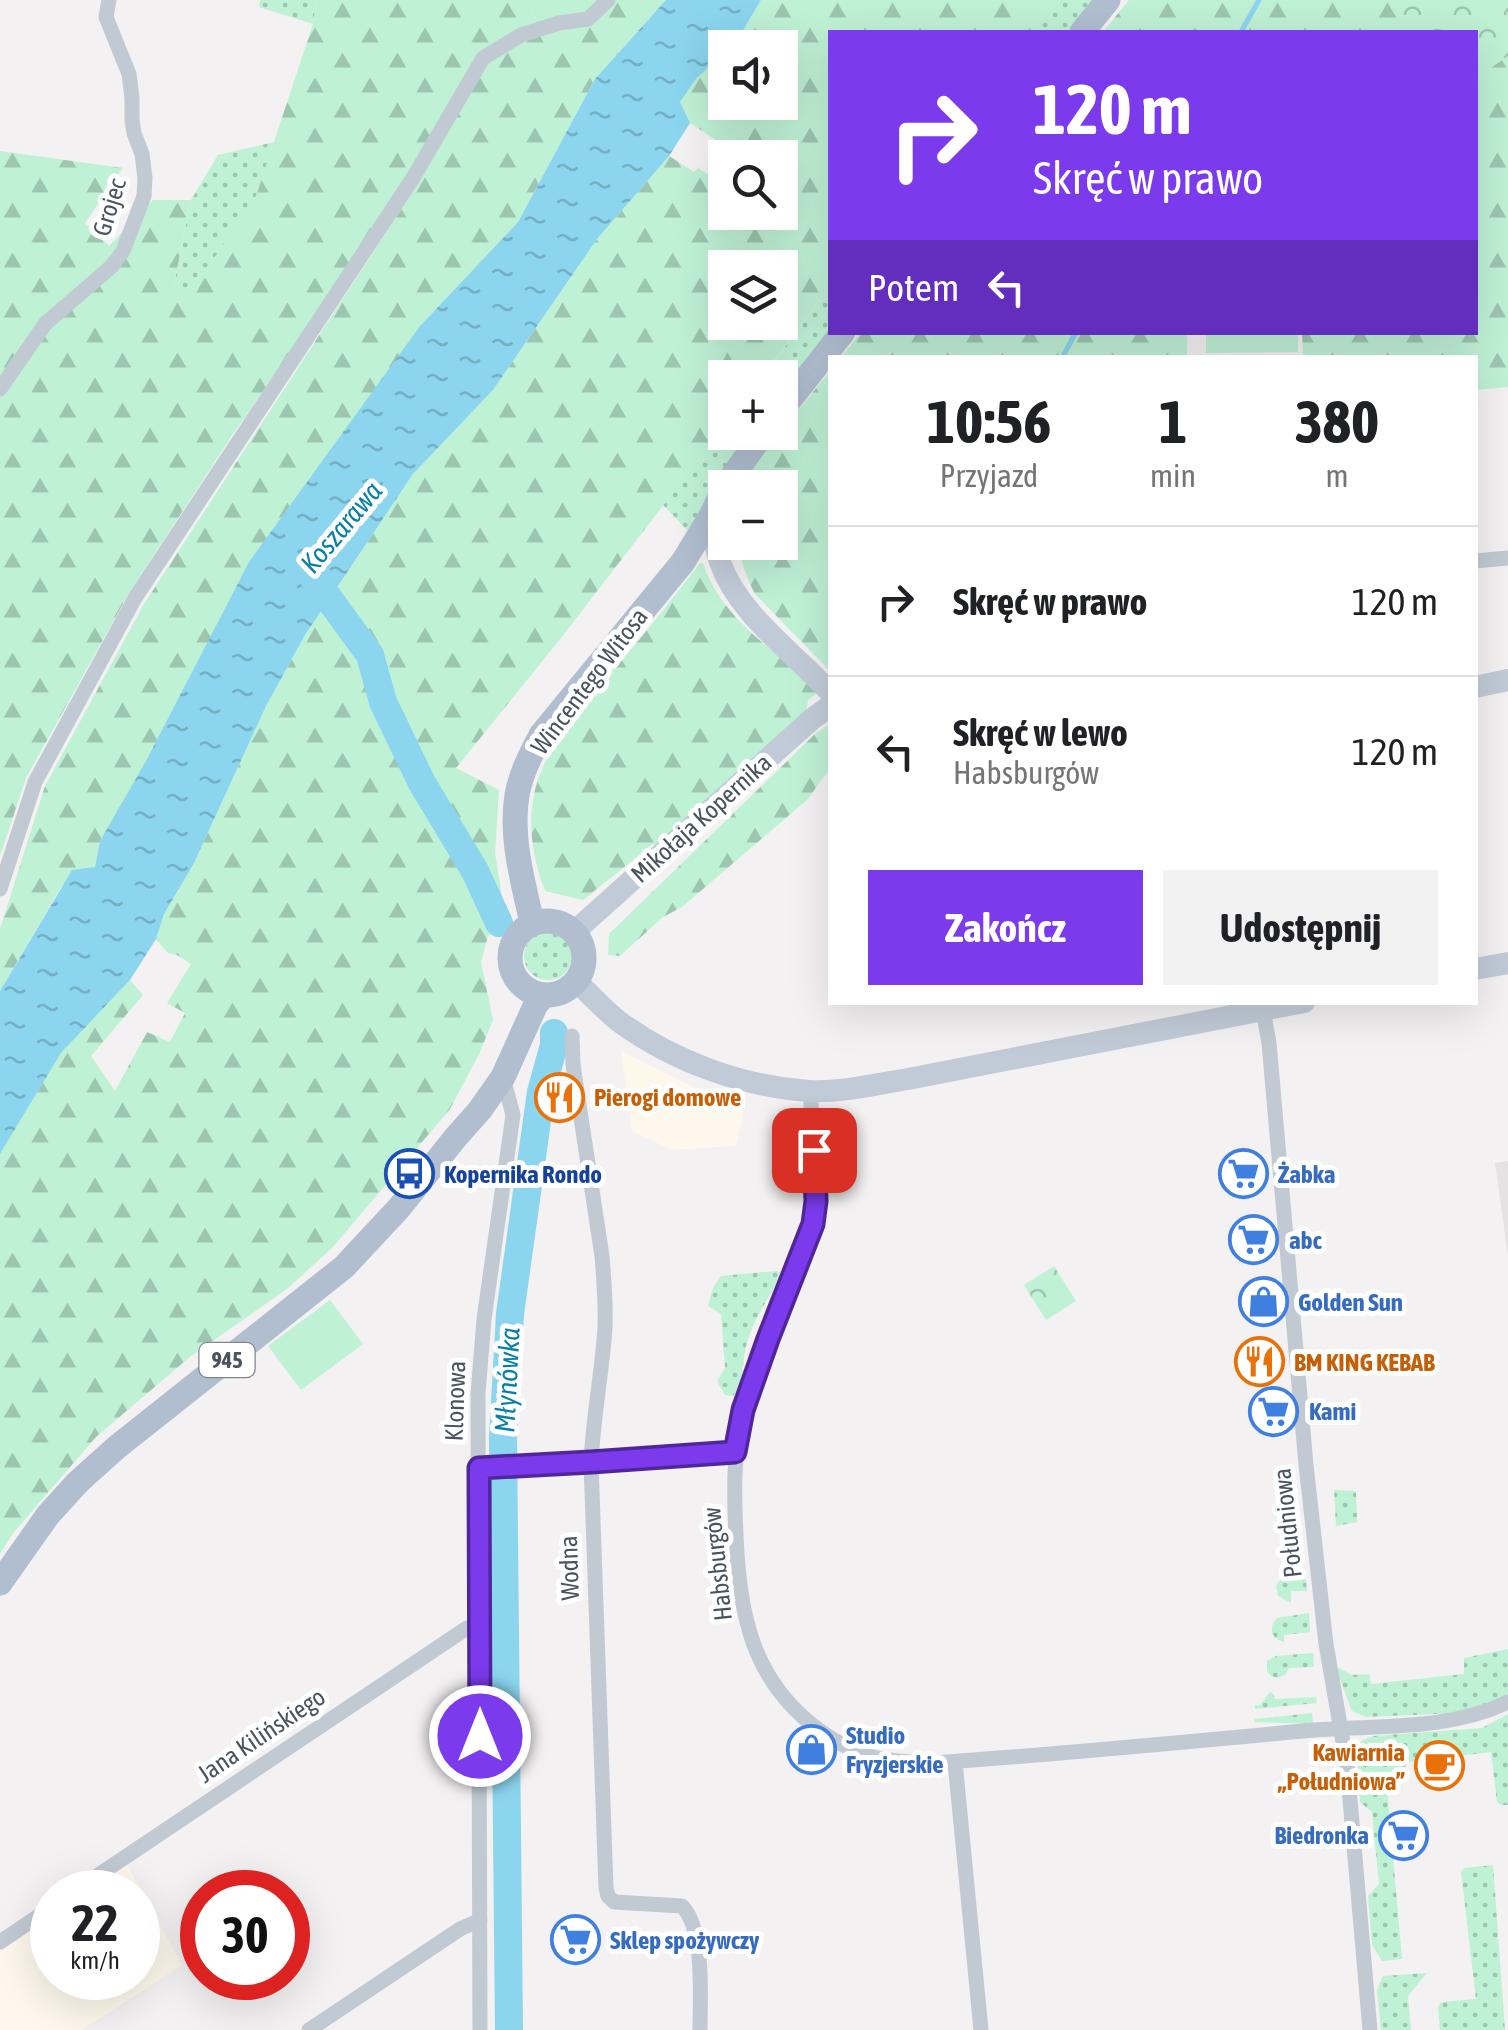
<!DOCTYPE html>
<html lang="pl">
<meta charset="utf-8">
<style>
body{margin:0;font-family:"Asap Condensed",sans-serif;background:#f2f2f2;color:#202124;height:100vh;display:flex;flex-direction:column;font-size:38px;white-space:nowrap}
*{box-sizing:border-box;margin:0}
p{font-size:32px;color:#757577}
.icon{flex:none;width:55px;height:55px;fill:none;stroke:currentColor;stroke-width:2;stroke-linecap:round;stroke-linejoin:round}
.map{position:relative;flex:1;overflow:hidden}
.side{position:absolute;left:828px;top:355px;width:650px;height:650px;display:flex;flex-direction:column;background:#fff;border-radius:0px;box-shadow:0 10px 40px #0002}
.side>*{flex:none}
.hud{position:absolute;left:828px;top:30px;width:650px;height:305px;border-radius:0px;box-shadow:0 10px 40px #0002;background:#7c3aed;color:#fff;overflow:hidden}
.tools{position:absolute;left:708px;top:30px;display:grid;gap:20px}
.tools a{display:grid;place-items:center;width:90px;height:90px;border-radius:0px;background:#fff;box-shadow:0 10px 40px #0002;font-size:50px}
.speed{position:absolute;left:30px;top:1870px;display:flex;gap:20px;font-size:50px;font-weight:700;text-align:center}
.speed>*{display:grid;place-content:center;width:130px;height:130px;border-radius:50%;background:#fff;box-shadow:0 10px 40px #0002;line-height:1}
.speed small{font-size:25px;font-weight:400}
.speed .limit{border:15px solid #d22;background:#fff;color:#111}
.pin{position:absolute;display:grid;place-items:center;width:85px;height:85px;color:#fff;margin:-42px;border-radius:20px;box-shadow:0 5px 15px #0006}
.me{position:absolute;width:110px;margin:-55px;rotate:0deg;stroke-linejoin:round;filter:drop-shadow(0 0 8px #0008)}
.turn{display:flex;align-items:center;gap:35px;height:210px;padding:0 40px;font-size:45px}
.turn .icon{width:130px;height:130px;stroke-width:2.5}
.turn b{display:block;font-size:70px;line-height:85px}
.then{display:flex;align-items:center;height:95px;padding:0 40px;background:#0003;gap:20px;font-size:38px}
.eta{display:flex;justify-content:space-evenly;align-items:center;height:170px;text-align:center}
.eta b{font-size:60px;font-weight:700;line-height:70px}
.cta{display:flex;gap:20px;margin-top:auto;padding:20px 40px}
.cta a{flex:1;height:115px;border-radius:0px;background:#7c3aed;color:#fff;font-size:40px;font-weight:700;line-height:115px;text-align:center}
.cta a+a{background:#f2f2f2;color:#202124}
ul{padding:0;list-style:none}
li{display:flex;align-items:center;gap:30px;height:150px;padding:0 40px;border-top:2px solid #e0e0e0}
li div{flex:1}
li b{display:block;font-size:38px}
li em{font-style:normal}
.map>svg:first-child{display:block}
.commercial{fill:#fdf8eb}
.education{fill:#e4e2e2}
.grass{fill:url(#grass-dots)}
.forest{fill:url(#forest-firs);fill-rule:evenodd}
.park{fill:url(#park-crowns)}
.pitch{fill:#bff1d5}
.water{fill:url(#water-ripples)}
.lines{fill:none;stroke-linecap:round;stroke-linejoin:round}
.stream{stroke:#8bd5ee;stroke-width:5}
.river{stroke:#8bd5ee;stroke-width:28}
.street{stroke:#c1cad2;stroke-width:15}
.secondary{stroke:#c1cbd7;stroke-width:22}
.primary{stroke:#b0bed0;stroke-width:25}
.route-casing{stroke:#51269a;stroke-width:25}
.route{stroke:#7c3aed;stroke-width:18}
.labels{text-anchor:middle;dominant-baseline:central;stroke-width:10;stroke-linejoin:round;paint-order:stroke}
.shield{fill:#fff;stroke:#7f878f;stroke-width:2.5}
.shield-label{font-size:22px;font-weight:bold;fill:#48535f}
.street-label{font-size:25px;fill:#48535f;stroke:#fff}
.food-label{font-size:25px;font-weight:bold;fill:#c56008;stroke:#fff;text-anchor:start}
.transit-label{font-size:25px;font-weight:bold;fill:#164399;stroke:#fff;text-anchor:start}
.shop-label{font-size:25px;font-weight:bold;fill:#366cbe;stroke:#fff;text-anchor:start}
.water-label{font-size:28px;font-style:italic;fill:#097fa8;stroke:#fff}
</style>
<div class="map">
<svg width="1508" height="2030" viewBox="0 0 1508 2030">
<defs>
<pattern id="grass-dots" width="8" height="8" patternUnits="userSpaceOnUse" patternTransform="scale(2.5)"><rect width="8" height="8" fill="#bff1d5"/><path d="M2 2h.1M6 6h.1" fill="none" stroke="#9dc6b0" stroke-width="1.8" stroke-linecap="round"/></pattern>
<pattern id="forest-firs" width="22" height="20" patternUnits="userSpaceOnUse" patternTransform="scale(2.5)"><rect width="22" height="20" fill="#bff1d5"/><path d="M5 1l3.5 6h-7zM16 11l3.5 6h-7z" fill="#9dc6b0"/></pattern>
<pattern id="park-crowns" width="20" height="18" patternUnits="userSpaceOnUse" patternTransform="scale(2.5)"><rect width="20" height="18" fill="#bff1d5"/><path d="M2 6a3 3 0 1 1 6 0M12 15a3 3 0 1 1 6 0" fill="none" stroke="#9dc6b0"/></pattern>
<pattern id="water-ripples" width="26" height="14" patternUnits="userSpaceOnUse" patternTransform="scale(2.5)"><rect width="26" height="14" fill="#8bd5ee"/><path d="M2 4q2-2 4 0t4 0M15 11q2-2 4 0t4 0" fill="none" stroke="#74afc4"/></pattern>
</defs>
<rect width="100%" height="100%" fill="#f3f1f1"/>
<path class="commercial" d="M621 1051 717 1099 745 1108 736 1146 672 1150 632 1131Z
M127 1865 182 1965 82 2030H0V1944L52 1911V1978H138V1892H82Z"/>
<path class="education" d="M1508 1161V1256L1495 1163Z"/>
<path class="grass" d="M260 0H317L313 24 259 7Z
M1053 0H1096L1070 32H1027Z
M274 142 255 199 188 296 174 285 191 200 218 155Z
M830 286V332L780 397V378H762Z
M725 425V432L752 433 688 531 663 505Z
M524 956a24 24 0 1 1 48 0a24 24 0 1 1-48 0Z
M776 1271 780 1272 778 1279C767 1303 750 1324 745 1351 742 1367 744 1383 733 1396L725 1395 717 1381 725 1368 721 1314 708 1306 713 1288 721 1276Z
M1334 1490 1356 1491 1357 1522 1336 1526Z
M1294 1572 1306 1580 1307 1591H1291V1603L1278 1596 1276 1586 1284 1574Z
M1309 1613 1310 1632 1284 1635V1642C1271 1639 1268 1627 1277 1618Z
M1508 1649V1694L1483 1707 1458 1713 1366 1717 1352 1711 1335 1666 1352 1675 1369 1674 1371 1684 1464 1674V1658Z
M1313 1653 1314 1667 1289 1668 1285 1675 1278 1678 1271 1676 1267 1671V1661L1276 1656Z
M1272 1692 1275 1699 1316 1697 1317 1703 1255 1709V1705H1260L1269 1693Z
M1312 1713 1313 1724 1254 1722 1255 1719Z
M1508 1714V1805H1501L1497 1802 1491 1752 1409 1762 1387 1788 1402 1959 1382 1961 1372 1945 1368 1896 1379 1884 1372 1812 1360 1802 1357 1747 1361 1741 1373 1736 1482 1728Z
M1493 1865 1505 2030H1440L1438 2006 1442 2002 1476 1999 1461 1872 1464 1868Z
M1427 1973 1408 1996 1411 2030H1381L1377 1990 1383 1976Z"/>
<path class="forest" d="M317 0H538L522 33 608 0H666L595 79 518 222 420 326 354 419 100 841 95 867 61 887 0 991V929L45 786 144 604 421 179 471 81 413 178 235 431 129 593 26 778 0 856V151L123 168 85 223 109 246 153 200H191L174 284 188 296 255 199 313 24Z
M761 0H1053L1028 32H830V286L762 377 725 378V425L561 638 456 768 499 790 495 853 506 922 488 936 481 962 493 1020 479 1054 450 1109 332 1248 287 1289 191 1356 96 1437 14 1532 0 1554V1154L61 1053 130 980 143 995 91 1056 115 1091 147 1032 170 1042 185 1013 167 1003 191 964 177 955 168 953 156 939 164 914 193 865 266 706 305 635 413 474 493 390 597 239 669 156 694 172 698 168 716 180 725 167V212H780V158L732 157 734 152 690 123 679 102 696 79 725 52V102H780V48L730 47 738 39ZM725 268H780V322H725Z
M1129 0H1508V387L1475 390V358L1303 357 1302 333 1475 332V32H1103Z
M861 332 1187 333V357H841Z
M830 371V671L755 594C747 578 740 561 739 543L780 542V488L742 487 758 460Z
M700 563H703C719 615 773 650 813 685L816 694 808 700 806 712 657 847 653 844 583 900 545 891C534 862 528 831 533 800 541 744 597 689 633 647 656 620 678 591 700 563Z
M830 724V768L808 799 682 907 663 917 620 956 608 955 609 934 816 733Z"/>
<path class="park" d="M1390 0H1508V56L1475 79V32H1403Z
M1054 1266 1076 1301 1046 1320 1024 1285Z"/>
<path class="pitch" d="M538 0H608L588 19 521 35Z
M1206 333H1298V352L1206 353Z
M330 1300 363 1344 301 1390 268 1346Z"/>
<path class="water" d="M666 0H761L738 39 730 47 725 48V52L696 79 680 102 690 123 669 156 597 239 493 390 413 474 305 635 266 706 193 865 164 914 156 939 130 980 61 1053 0 1154V991L72 870 95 867 100 841 146 761 249 562 420 326 518 222 595 79Z"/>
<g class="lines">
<path class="stream" d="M1241 32 1259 0
M1062 358 1076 332"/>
<path class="river" d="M308 570 370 655 383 702 422 783 475 871 499 923
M509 2030 503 1437 510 1314 541 1092 554 1045V1033"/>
<path class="street" d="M0 389 45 324 112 266 123 251 144 196 145 178 142 154 134 133 132 120V98L129 74 106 17 109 0
M1475 561 1508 558
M0 889 35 782 135 598 413 178 483 58 521 35 559 23 588 19 608 0
M1263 1010 1269 1043 1306 1465 1326 1644 1347 1765 1370 2030
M572 1036 573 1065 602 1256C604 1280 606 1304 605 1328 602 1373 593 1417 591 1463L606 1888 608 1896 614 1902 682 1906C705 1929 700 1998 700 2030
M810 1091C813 1133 821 1179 814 1221 810 1240 800 1259 793 1278 775 1322 753 1367 743 1414 733 1453 734 1494 736 1535 739 1613 752 1681 819 1730 836 1742 853 1752 873 1757 893 1762 914 1762 934 1763 1061 1754 1187 1742 1314 1730 1378 1725 1448 1731 1508 1702
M479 1467 591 1463 735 1452
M955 1762 981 2030
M73 1892 467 1628 479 1624
M0 1942 52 1907
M309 2030 460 1929 480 1920
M480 2030 478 1394 484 1319 513 1115 503 1077"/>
<path class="secondary" d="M711 516C713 531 715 547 720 562 738 614 794 653 830 692
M1475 687 1508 680
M574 932 812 719 830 706
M1475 969 1508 963
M576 981C591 995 605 1011 621 1023 675 1062 742 1086 808 1091 841 1093 876 1084 908 1079L1304 1002"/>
<path class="primary" d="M1082 32 1108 0
M780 412 843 332
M510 958a37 37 0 1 1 74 0a37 37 0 1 1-74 0Z
M532 923C523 881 510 838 517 795 521 773 531 754 541 735L683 562 711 516 725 487 764 432
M0 1583 48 1515 78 1482 117 1447 344 1267 399 1208 456 1137 480 1110 503 1077 536 1004 545 995"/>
</g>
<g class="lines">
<defs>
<path id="route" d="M480 1736 479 1468 591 1462 735 1452 743 1410 768 1339 813 1224 816 1201 814 1150"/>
</defs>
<use href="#route" class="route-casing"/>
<use href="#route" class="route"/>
</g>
<defs>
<symbol id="restaurant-ring" viewBox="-11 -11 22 22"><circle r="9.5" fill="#fff" stroke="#e8710a" stroke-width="1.5"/><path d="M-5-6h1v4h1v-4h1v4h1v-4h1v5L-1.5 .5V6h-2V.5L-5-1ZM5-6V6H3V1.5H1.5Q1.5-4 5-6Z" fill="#e8710a"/></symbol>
<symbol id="bus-ring" viewBox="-11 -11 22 22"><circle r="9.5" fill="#fff" stroke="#1a4fb4" stroke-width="1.5"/><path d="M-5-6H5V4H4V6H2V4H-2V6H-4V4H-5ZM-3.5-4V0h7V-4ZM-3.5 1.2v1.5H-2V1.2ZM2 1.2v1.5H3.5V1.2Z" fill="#1a4fb4"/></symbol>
<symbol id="supermarket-ring" viewBox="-11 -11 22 22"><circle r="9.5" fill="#fff" stroke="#3f7fe0" stroke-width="1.5"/><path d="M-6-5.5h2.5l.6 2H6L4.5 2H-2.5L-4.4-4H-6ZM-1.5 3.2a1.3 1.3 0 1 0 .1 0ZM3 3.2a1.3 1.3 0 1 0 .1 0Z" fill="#3f7fe0"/></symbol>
<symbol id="shop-ring" viewBox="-11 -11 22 22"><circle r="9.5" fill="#fff" stroke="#3f7fe0" stroke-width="1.5"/><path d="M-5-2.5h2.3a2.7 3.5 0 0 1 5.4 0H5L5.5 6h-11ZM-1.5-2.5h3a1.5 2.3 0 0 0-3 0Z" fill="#3f7fe0"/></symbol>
<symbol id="cafe-ring" viewBox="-11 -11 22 22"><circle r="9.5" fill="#fff" stroke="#e8710a" stroke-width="1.5"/><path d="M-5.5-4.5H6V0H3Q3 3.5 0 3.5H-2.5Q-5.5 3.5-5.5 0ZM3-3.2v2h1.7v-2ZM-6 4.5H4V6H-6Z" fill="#e8710a"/></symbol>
</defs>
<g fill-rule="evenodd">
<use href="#restaurant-ring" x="532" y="1070" width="55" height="55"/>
<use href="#bus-ring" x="382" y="1146" width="55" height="55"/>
<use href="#supermarket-ring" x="1216" y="1146" width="55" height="55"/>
<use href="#supermarket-ring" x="1226" y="1212" width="55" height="55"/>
<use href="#shop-ring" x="1236" y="1274" width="55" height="55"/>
<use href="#restaurant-ring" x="1232" y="1334" width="55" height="55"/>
<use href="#supermarket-ring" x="1246" y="1384" width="55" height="55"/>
<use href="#shop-ring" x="784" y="1722" width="55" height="55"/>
<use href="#cafe-ring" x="1412" y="1738" width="55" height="55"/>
<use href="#supermarket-ring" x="1376" y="1808" width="55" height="55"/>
<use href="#supermarket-ring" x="548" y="1912" width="55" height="55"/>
</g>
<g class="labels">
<rect class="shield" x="199.5" y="1343" width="55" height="34" rx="8"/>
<g class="shield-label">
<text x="227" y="1360">945</text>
</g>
<g class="street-label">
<text transform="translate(109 207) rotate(-73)">Grojec</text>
<text transform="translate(589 681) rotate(-53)">Wincentego Witosa</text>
<text transform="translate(701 818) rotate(-42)">Mikołaja Kopernika</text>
<text transform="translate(455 1401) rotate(-88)">Klonowa</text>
<text transform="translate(1287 1523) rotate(-96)">Południowa</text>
<text transform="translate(717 1564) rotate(-96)">Habsburgów</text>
<text transform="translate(569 1568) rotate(-92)">Wodna</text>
<text transform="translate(261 1735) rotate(-34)">Jana Kilińskiego</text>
</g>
<g class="food-label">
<text x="594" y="1097">Pierogi domowe</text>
<text x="1294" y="1362">BM KING KEBAB</text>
<text x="1405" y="1752" text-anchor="end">Kawiarnia<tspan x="1405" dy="29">„Południowa”</tspan></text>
</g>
<g class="transit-label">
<text x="444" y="1174">Kopernika Rondo</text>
</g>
<g class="shop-label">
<text x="1278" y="1174">Żabka</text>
<text x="1289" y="1240">abc</text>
<text x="1298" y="1302">Golden Sun</text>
<text x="1309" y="1411">Kami</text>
<text x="846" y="1735">Studio<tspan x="846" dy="29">Fryzjerskie</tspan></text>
<text x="1369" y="1835" text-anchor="end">Biedronka</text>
<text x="610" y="1940">Sklep spożywczy</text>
</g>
<g class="water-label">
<text transform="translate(341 527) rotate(-50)">Koszarawa</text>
<text transform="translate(507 1380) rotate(-87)">Młynówka</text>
</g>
</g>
</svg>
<div class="tools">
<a><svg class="icon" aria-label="sound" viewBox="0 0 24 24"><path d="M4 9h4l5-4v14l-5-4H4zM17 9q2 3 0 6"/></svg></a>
<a><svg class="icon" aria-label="search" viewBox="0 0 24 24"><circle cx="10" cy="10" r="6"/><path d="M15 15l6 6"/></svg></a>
<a><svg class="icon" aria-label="layers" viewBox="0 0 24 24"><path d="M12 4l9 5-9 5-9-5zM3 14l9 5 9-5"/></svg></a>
<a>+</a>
<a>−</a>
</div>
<div class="speed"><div>22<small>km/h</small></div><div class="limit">30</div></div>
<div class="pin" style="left:814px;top:1150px;background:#d93025"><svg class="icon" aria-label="arrive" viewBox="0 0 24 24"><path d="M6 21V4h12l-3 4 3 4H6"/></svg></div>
<svg class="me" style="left:480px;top:1736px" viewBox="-20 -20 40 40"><circle r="17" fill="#7c3aed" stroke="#fff" stroke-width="3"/><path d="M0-11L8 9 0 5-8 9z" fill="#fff"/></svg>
<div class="hud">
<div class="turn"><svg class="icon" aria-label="right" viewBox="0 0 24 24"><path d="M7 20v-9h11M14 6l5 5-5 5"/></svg><div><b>120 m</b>Skręć w prawo</div></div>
<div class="then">Potem<svg class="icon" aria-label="left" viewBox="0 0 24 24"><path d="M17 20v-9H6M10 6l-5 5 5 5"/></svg></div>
</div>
<section class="side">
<div class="eta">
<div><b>10:56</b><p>Przyjazd</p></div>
<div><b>1</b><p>min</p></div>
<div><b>380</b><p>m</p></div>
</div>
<ul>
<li><svg class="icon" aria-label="right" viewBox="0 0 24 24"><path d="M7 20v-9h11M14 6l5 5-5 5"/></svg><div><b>Skręć w prawo</b></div><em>120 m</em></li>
<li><svg class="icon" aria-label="left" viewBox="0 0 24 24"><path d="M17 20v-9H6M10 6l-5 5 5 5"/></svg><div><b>Skręć w lewo</b><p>Habsburgów</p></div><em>120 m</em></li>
</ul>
<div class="cta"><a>Zakończ</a><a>Udostępnij</a></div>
</section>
</div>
